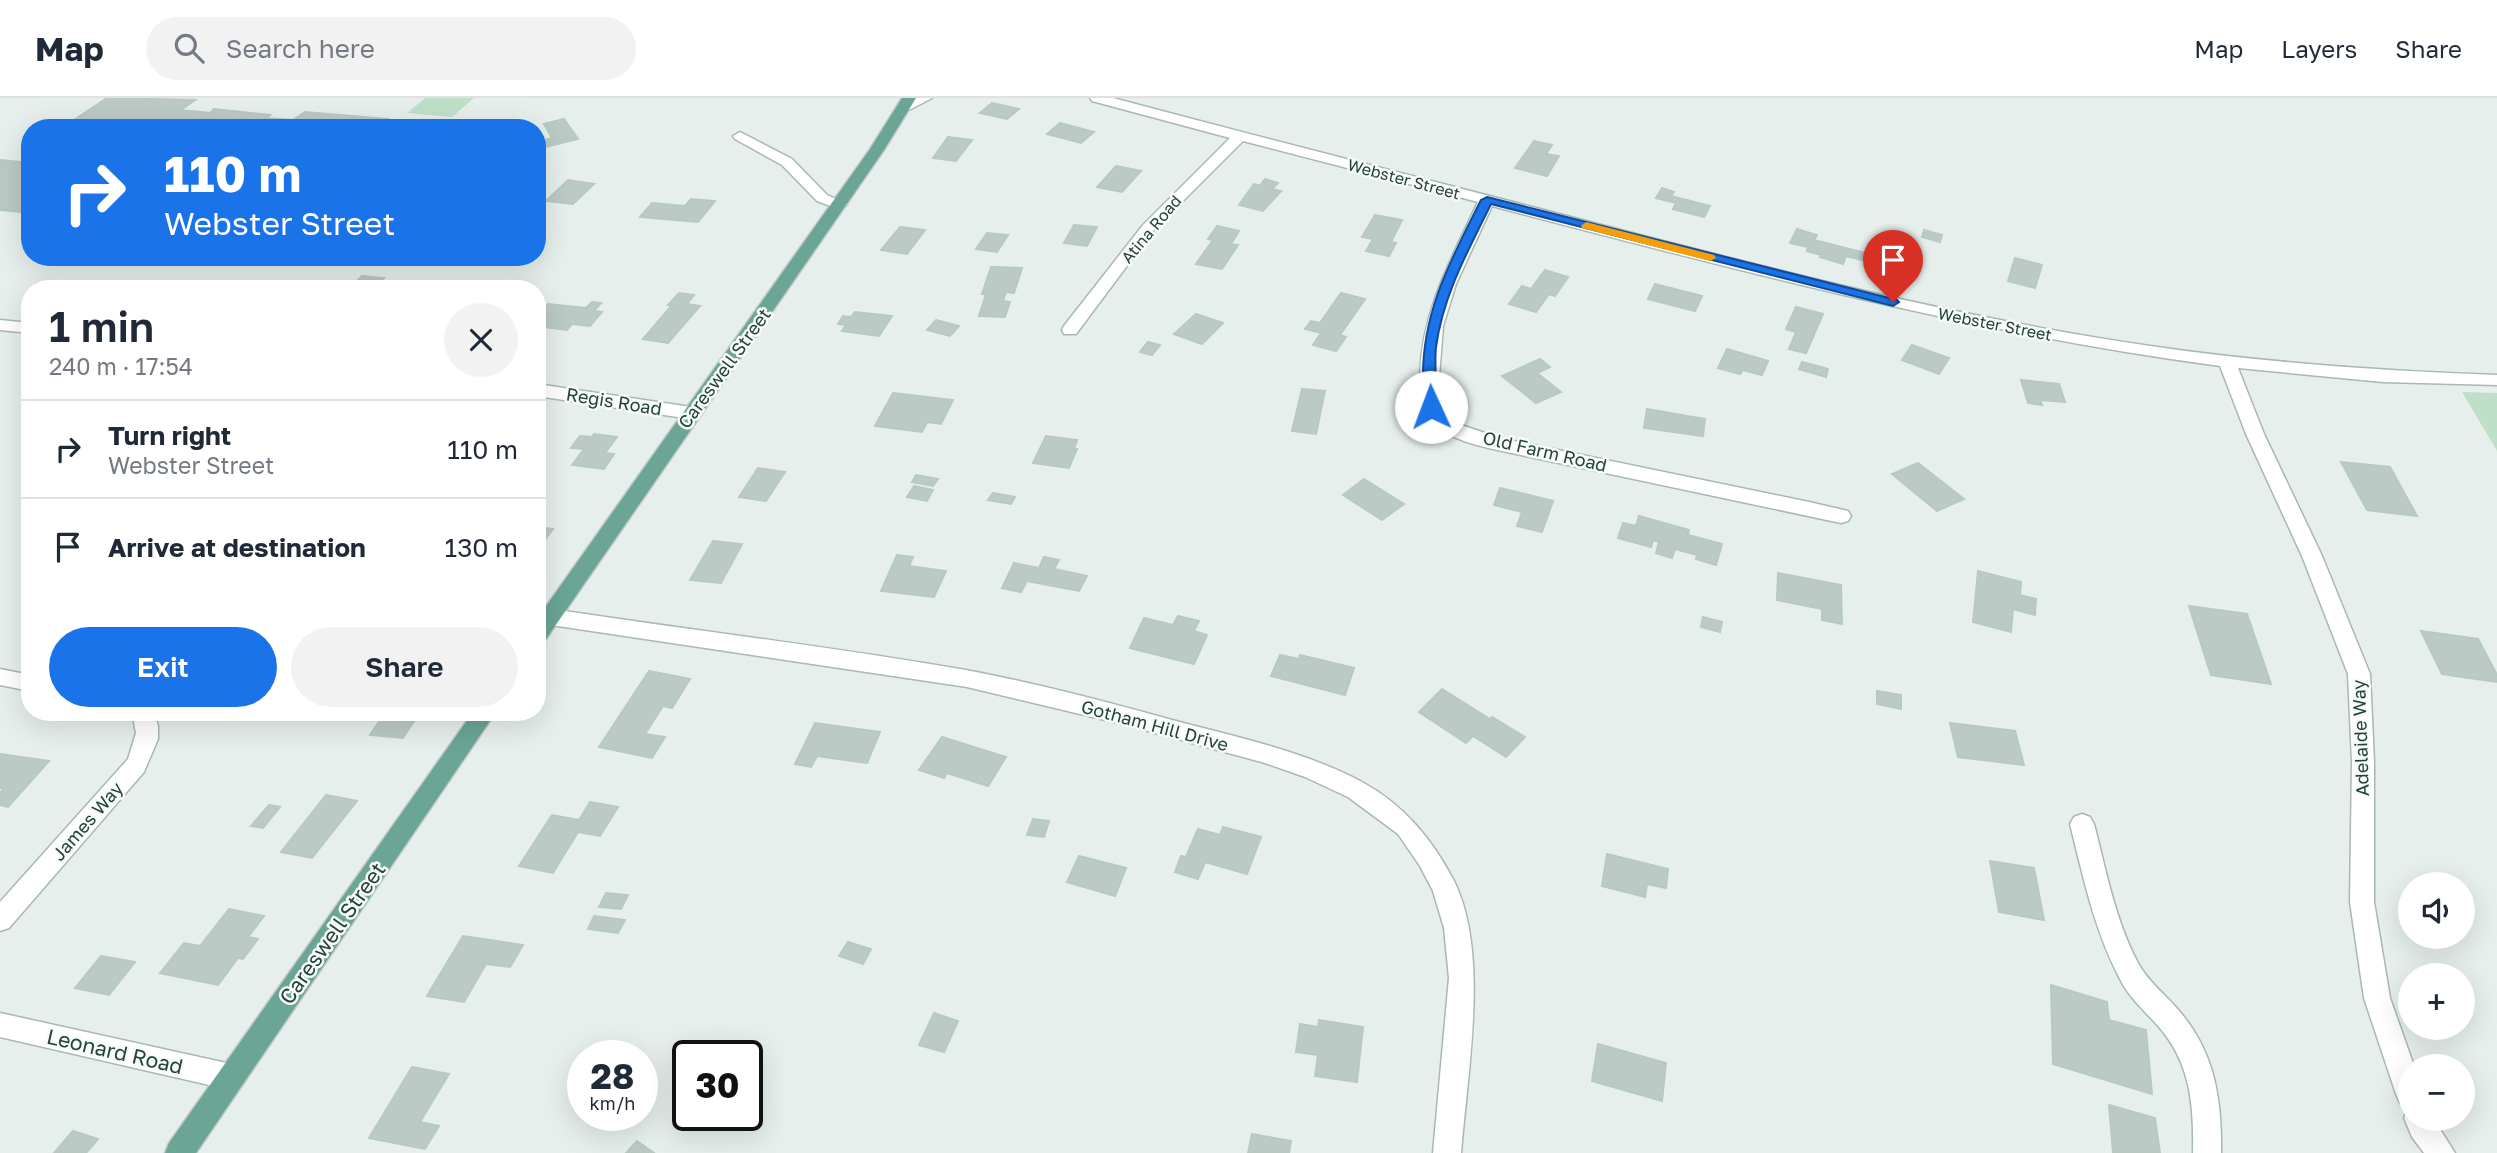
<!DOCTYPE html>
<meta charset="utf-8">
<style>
body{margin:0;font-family:"Golos Text",sans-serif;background:#f2f2f3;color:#1f2937;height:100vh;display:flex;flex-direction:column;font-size:26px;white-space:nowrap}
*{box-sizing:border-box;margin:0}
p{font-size:23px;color:#747a83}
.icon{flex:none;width:38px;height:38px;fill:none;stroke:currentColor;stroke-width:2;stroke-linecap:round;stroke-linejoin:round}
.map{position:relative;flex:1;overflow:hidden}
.sheet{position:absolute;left:21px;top:182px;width:525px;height:441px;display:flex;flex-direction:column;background:#fff;border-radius:28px;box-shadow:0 7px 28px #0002}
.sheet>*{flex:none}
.banner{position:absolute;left:21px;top:21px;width:525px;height:147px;border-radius:28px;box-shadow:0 7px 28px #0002;background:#1a73e8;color:#fff;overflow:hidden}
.tools{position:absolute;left:2398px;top:774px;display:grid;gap:14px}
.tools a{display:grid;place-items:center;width:77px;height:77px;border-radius:50%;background:#fff;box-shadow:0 7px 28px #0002;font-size:35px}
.speed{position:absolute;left:567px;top:942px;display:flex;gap:14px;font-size:35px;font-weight:700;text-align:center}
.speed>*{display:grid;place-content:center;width:91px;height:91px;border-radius:50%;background:#fff;box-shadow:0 7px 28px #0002;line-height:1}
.speed small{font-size:18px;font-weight:400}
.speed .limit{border:4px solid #111;border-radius:10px;background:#fff;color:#111}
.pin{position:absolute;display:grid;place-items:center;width:60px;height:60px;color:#fff;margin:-72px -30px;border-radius:50% 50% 50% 0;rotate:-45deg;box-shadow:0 0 7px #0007}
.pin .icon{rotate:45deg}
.me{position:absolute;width:77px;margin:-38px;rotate:358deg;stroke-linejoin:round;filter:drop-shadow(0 0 5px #0008)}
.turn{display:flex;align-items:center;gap:24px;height:147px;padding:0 28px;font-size:32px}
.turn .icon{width:91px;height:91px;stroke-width:2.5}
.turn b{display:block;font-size:49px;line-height:60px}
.round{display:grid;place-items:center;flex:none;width:74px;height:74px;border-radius:37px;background:#f2f2f3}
.summary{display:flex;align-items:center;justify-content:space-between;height:119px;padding:0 28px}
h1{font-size:42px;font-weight:600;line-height:52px}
.primary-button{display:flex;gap:14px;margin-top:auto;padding:14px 28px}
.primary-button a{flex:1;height:80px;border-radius:42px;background:#1a73e8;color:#fff;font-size:28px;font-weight:600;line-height:80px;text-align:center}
.primary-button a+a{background:#f2f2f3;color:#1f2937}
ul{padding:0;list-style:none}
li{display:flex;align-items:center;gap:21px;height:98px;padding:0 28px;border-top:2px solid #e0e1e3}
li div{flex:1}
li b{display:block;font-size:26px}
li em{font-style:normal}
header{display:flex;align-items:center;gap:42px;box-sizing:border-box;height:98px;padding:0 35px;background:#fff;border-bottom:2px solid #e0e1e3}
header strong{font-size:33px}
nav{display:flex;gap:38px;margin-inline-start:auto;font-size:24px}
.search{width:490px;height:63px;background:#f2f2f3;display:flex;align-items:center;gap:18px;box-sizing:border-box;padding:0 24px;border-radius:38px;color:#747a83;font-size:26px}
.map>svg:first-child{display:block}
.green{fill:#bfe0c8}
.building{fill:#bbcac4;stroke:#b8c9c2;stroke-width:2}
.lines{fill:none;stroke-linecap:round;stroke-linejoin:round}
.minor-casing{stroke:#a8b8b2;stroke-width:3}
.major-casing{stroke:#c2cac8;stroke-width:3}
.minor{fill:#fff;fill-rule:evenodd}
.major{fill:#6aa596;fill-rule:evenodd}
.route{fill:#1a73e8;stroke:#114b97;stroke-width:2}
.slow{fill:#f59e0b}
.labels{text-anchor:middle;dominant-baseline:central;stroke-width:5;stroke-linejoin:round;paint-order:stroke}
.far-street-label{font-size:16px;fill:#24423a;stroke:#f7fbf9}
.street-label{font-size:18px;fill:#24423a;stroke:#f7fbf9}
.near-street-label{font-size:21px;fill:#24423a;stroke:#f7fbf9}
</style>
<header>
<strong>Map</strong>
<div class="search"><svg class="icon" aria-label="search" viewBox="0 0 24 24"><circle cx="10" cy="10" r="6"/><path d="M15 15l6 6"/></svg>Search here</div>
<nav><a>Map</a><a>Layers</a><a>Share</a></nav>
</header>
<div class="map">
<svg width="2497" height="1055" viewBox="0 0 2497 1055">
<rect width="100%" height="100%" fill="#e6efeb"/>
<path class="green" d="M425 0H474L452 19 407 15Z
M2462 294 2497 295V353Z"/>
<path class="building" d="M107 0 195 2 181 12 210 15 214 11 270 17 266 20 293 22 305 14 388 21 378 30H62Z
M992 5 1019 11 1007 21 980 15Z
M564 21 578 41 537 51V44L552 40 544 26Z
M1060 25 1094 34 1081 45 1047 36Z
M948 39 972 42 956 63 933 60Z
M1534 43 1552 47 1546 56 1559 58 1547 78 1515 70Z
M0 62 30 65V115L0 112Z
M1116 68 1141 73 1122 94 1097 89Z
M1265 81 1278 85 1272 91 1281 93 1263 113 1239 107 1254 86 1260 88Z
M568 82 594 86 573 106 546 103Z
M1662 90 1674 94 1671 98 1710 108 1704 119 1673 111 1676 105 1656 100Z
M691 101 715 103 698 124 640 119 652 105 685 108Z
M1375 117 1402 122 1391 144 1396 145 1389 158 1366 153 1373 141 1362 139Z
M1074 127 1097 129 1087 148 1064 145Z
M1217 128 1239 133 1231 146 1238 147 1222 171 1196 166 1213 142 1208 141Z
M900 129 925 132 907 156 881 152Z
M1797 131 1817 137 1814 142 1865 155 1862 162 1846 158 1843 166 1820 159 1821 157 1807 153 1808 149 1790 145Z
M1924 132 1942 137 1940 144 1922 139Z
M987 135 1008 137 997 154 976 151Z
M2015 160 2042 167 2035 190 2008 183Z
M991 169 1022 170 1014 195 1006 194 1003 203 1010 204 1005 219 979 218 986 196H982Z
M1545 172 1568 179 1555 198 1549 196 1536 214 1509 206 1522 188 1531 191Z
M362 178 384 180 377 187 387 188 391 185 416 187 413 191H349Z
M1655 186 1702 198 1695 213 1648 201Z
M679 195 694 197 687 206 700 208 668 245 643 241 672 207H668Z
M1341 195 1365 201 1340 237 1346 239 1336 253 1313 247 1321 235 1305 231 1311 223 1320 225Z
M592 204 601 205 594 213 602 214 590 228 572 226 567 232 537 228V217L548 206 586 210Z
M1796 209 1823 216 1806 255 1789 251 1796 234 1786 231Z
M855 214 892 218 879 238 842 233 846 227 838 226 843 218 851 219Z
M1196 216 1223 225 1202 246 1174 236Z
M936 222 959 228 950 238 927 232Z
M1148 244 1160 247 1152 257 1140 254Z
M1912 247 1949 260 1939 276 1902 262Z
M1727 251 1768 263 1762 277 1743 272 1740 276 1718 270Z
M1540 261 1550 269 1537 275 1561 294 1536 305 1502 278Z
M1802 264 1828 271 1826 279 1799 271Z
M2021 282 2059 286 2065 304 2040 302 2042 307 2028 305Z
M1302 291 1325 293 1316 336 1292 333Z
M893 295 953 302 941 326 927 324 922 334 875 328Z
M1647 311 1705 321 1703 338 1644 330Z
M594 336 617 339 605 355 614 356 604 371 572 367 584 351 571 350 580 338 592 339Z
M1046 338 1077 342 1074 351H1077L1069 370 1033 365Z
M2341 364 2390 369 2417 418 2367 412Z
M1918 365 1964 401 1937 413 1892 376Z
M758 370 785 374 766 403 739 399Z
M916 377 938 381 933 388 912 384Z
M1364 381 1404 406 1382 422 1343 397Z
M914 388 933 392 927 403 907 399Z
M1500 390 1553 403 1542 434 1517 428 1522 414 1494 407Z
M993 395 1015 399 1011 406 988 402Z
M1639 418 1689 432 1688 437 1722 446 1716 467 1696 461 1697 457 1675 451 1672 460 1656 455 1659 444 1653 442 1651 449 1618 440 1623 425 1636 428Z
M537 429 553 431 537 452Z
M713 443 742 446 721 485 690 482Z
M897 457 913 459 909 468 946 473 934 499 881 493Z
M1044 459 1059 462 1054 471 1087 478 1079 493 1027 483 1021 494 1002 490 1014 465 1039 470Z
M1978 473 2021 484 2020 497 2036 501 2035 517 2013 511 2011 534 1973 524Z
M1778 475 1841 487 1842 526 1822 522V511L1777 502Z
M2189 508 2247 516 2271 586 2211 577Z
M1178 518 1199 523 1194 533 1207 537 1194 566 1130 550 1144 520 1173 527Z
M1703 519 1722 524 1720 534 1701 529Z
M2421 533 2478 541 2497 577V584L2442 576Z
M1280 557 1299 561 1300 557 1354 570 1345 597 1271 578Z
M649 573 690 581 672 610 663 608 645 636 665 639 652 660 599 649Z
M1442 591 1490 621 1492 619 1525 639 1506 659 1473 638 1466 645 1419 614Z
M1877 593 1901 597V611L1877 606Z
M386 614H420L403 640 370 637Z
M815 625 880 634 867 665 817 658 811 669 795 666Z
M1950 625 2015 633 2024 667 1958 659Z
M942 639 1006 659 988 688 947 675 944 680 919 672Z
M0 656 49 663 8 709 0 707V695L3 691 0 690Z
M326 697 357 703 312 760 281 754Z
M590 704 618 709 600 738 578 734 553 775 519 768 552 717 579 722Z
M269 707 280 709 263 730 251 728Z
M1033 721 1049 723 1044 739 1027 737Z
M1223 729 1261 739 1247 776 1205 764 1198 781 1175 774 1181 758 1186 759 1198 731 1220 737Z
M1607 756 1668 771 1666 790 1647 786 1645 799 1602 788Z
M1079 758 1126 770 1115 798 1067 784Z
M1990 763 2034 770 2044 822 1999 814Z
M606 795 628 797 621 811 599 809Z
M229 811 264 818 248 839 258 841 243 861 238 860 218 887 160 875 184 845 200 848Z
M594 818 625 822 618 835 588 831Z
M463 838 523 847 510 869 486 866 464 904 427 898Z
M848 844 871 851 863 866 839 858Z
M101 858 135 864 109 897 75 890Z
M2051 887 2107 904 2109 922 2146 932 2152 996 2053 966Z
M934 915 958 923 944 954 919 947Z
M1319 922 1363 929 1357 984 1315 978 1318 957 1296 954 1300 926 1318 929Z
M1598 946 1666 965 1662 1003 1592 983Z
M412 969 449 976 420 1024 439 1028 425 1051 369 1040Z
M2109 1007 2155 1020 2160 1055H2113Z
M73 1033 98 1041 86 1055H54Z
M1252 1036 1291 1043 1289 1055H1248Z
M637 1043 654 1055H626Z"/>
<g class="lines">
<defs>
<path id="minor" d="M913 0H932L911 11H901V5Z
M1090 0H1113C1255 38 1397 74 1540 111 1743 164 1948 219 2157 249 2270 265 2383 273 2497 277V287L2383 284 2238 270 2264 336 2322 458 2370 576 2374 664V804L2390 900 2414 968H2410V1009L2400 1005 2396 996 2364 900 2350 804 2352 664 2348 576 2302 458 2246 336 2220 268C1973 235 1732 171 1492 108L1456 186 1443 228 1438 292 1440 308 1445 317 1458 326 1500 340 1809 404 1848 413 1851 418 1848 423 1841 425 1516 356C1490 350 1449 344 1431 323 1419 310 1420 294 1420 277 1422 213 1451 161 1478 104L1243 43 1153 133 1076 236H1064L1062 232 1064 228 1143 127 1230 40 1092 3Z
M740 34 792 61 827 97 847 106 844 109 839 111 817 103 782 67 735 41 733 38Z
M0 222 30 225V235L0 232Z
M537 286 691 309 700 315 691 321 537 298Z
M551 511C689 532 828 548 966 572 1035 585 1104 603 1172 622 1236 639 1304 653 1362 684 1404 707 1432 741 1454 783 1490 855 1467 976 1461 1055H1433L1449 880 1444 830 1433 793 1420 768 1398 736 1348 699 1305 679 1265 665 1126 627 967 589 551 527 544 524 541 519 544 514Z
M0 571 30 577V593L0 587Z
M132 614H154L158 628V641L144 674 9 830 0 833V804L128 661 136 635Z
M2082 716 2090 719 2094 726C2106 772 2115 822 2138 865 2148 884 2166 897 2180 914 2215 955 2222 1003 2221 1055H2193C2194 1008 2191 966 2159 929 2145 913 2128 899 2119 879 2094 831 2083 778 2070 726L2074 719Z
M0 915 231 966 241 970 245 979 241 988 231 992 0 939Z
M2408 1010 2410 1020H2433L2455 1055H2424L2412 1039 2404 1020Z"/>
<path id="major" d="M902 0H916L884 52 544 544 537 546V521L870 51Z
M473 614H496L196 1055H165L169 1045Z"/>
</defs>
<use href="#minor" class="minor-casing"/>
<use href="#major" class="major-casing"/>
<use href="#minor" class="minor"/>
<use href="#major" class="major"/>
</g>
<path class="route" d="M1487 99 1897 202 1899 204 1893 208 1491 106C1468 153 1443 197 1436 249 1434 268 1437 289 1437 309L1435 312H1426C1422 303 1424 290 1423 280 1422 213 1452 160 1481 102Z"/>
<path class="slow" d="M1586 124 1714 157 1716 160 1710 163 1582 130 1581 128Z"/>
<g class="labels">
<g class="far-street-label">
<text transform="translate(1404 81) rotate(15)">Webster Street</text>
<text transform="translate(1151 131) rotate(-50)">Atina Road</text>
<text transform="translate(1995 226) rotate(11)">Webster Street</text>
</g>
<g class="street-label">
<text transform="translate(724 270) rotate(-54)">Careswell Street</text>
<text transform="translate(614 303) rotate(9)">Regis Road</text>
<text transform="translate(1545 353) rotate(13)">Old Farm Road</text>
<text transform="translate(1155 627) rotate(15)">Gotham Hill Drive</text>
<text transform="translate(2360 640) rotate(-92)">Adelaide Way</text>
<text transform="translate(87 723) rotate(-49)">James Way</text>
</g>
<g class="near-street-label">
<text transform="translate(332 835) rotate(-55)">Careswell Street</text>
<text transform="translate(115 953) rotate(13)">Leonard Road</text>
</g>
</g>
</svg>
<div class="tools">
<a><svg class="icon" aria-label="sound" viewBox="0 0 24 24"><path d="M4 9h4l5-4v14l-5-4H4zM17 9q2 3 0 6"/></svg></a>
<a>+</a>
<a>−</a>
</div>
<div class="speed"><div>28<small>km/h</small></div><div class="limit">30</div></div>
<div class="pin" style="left:1893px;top:204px;background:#d93025"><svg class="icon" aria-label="arrive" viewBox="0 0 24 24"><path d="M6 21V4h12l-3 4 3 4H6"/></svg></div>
<svg class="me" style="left:1431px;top:309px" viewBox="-20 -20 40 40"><circle r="19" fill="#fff"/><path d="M0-13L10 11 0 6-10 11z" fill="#1a73e8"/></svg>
<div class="banner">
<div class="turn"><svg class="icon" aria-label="right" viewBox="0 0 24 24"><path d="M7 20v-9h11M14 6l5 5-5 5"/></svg><div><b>110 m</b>Webster Street</div></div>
</div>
<section class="sheet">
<div class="summary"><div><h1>1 min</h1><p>240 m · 17:54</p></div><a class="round"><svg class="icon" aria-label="close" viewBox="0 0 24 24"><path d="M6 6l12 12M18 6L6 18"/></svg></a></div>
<ul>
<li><svg class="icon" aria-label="right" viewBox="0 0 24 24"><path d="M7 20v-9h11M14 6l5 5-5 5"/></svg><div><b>Turn right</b><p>Webster Street</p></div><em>110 m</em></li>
<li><svg class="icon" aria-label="arrive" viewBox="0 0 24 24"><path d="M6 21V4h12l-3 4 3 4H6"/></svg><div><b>Arrive at destination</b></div><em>130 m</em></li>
</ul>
<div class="primary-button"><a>Exit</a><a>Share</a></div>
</section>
</div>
